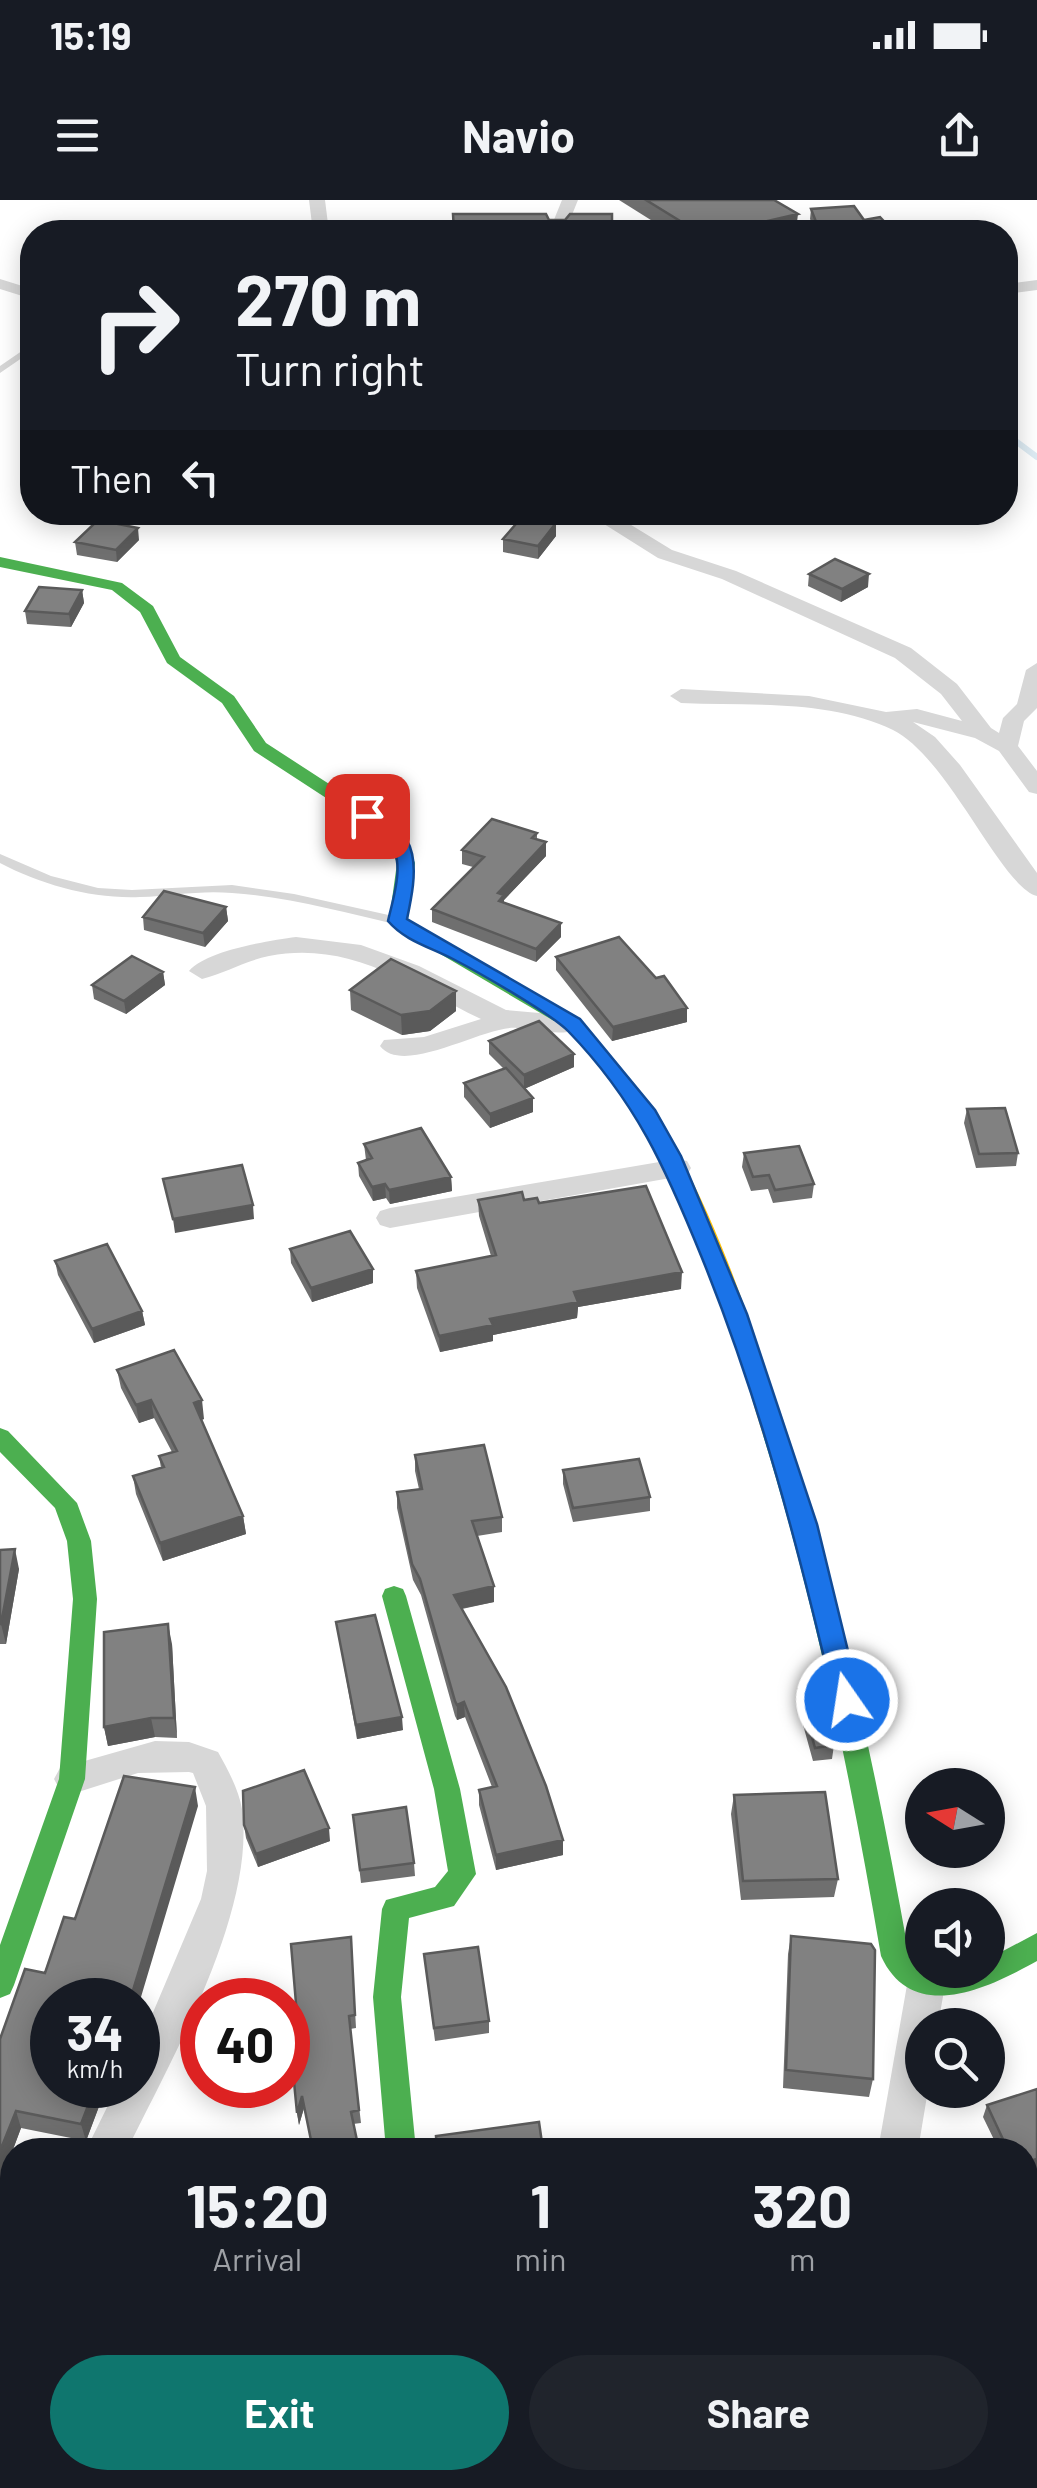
<!DOCTYPE html>
<style>
body{margin:0;font-family:Barlow,sans-serif;background:#20242c;color:#f1f3f6;height:100vh;display:flex;flex-direction:column;font-size:38px;white-space:nowrap}
*{box-sizing:border-box;margin:0}
p{font-size:32px;color:#9ea1a6}
.icon{flex:none;width:55px;height:55px;fill:none;stroke:currentColor;stroke-width:2;stroke-linecap:round;stroke-linejoin:round}
.map{position:relative;flex:1;overflow:hidden}
.sheet{position:absolute;left:0px;top:1938px;width:1038px;height:352px;display:flex;flex-direction:column;background:#171b24;border-radius:40px 40px 0 0;box-shadow:0 5px 25px #0003}
.sheet>*{flex:none}
.guide{position:absolute;left:20px;top:20px;width:998px;height:305px;border-radius:40px;box-shadow:0 5px 25px #0003;background:#171b24;color:#f1f3f6;overflow:hidden}
.needle{width:65px;rotate:281deg}
.buttons{position:absolute;left:905px;top:1568px;display:grid;gap:20px}
.buttons a{display:grid;place-items:center;width:100px;height:100px;border-radius:50%;background:#171b24;box-shadow:0 5px 25px #0003;font-size:50px}
.speed{position:absolute;left:30px;top:1778px;display:flex;gap:20px;font-size:50px;font-weight:700;text-align:center}
.speed>*{display:grid;place-content:center;width:130px;height:130px;border-radius:50%;background:#171b24;box-shadow:0 5px 25px #0003;line-height:1}
.speed small{font-size:25px;font-weight:400}
.speed .limit{border:15px solid #d22;background:#fff;color:#111}
.pin{position:absolute;display:grid;place-items:center;width:85px;height:85px;color:#fff;margin:-42px;border-radius:20px;box-shadow:0 5px 15px #0006}
.me{position:absolute;width:110px;margin:-55px;rotate:347deg;stroke-linejoin:round;filter:drop-shadow(0 0 8px #0008)}
.turn{display:flex;align-items:center;gap:35px;height:210px;padding:0 50px;font-size:45px}
.turn .icon{width:130px;height:130px;stroke-width:2.5}
.turn b{display:block;font-size:70px;line-height:85px}
.then{display:flex;align-items:center;height:95px;padding:0 50px;background:#0003;gap:20px;font-size:38px}
.eta{display:flex;justify-content:space-evenly;align-items:center;height:170px;text-align:center}
.eta b{font-size:60px;font-weight:700;line-height:70px}
.button{display:flex;gap:20px;margin-top:auto;padding:20px 50px}
.button a{flex:1;height:115px;border-radius:60px;background:#0f766e;color:#fff;font-size:40px;font-weight:700;line-height:115px;text-align:center}
.button a+a{background:#20242c;color:#f1f3f6}
.status{display:flex;justify-content:space-between;align-items:center;height:70px;padding:0 50px;background:#171b24;direction:ltr}
.status svg{height:28px;fill:currentColor}
header{display:flex;justify-content:space-between;align-items:center;height:130px;padding:0 50px;background:#171b24;font-size:45px;font-weight:700}
.map>svg:first-child{display:block}
.lines{fill:none;stroke-linecap:round;stroke-linejoin:round}
.stream{stroke:#ddebf3;stroke-width:6}
.lane{fill:#d7d7d7;fill-rule:evenodd}
.street{fill:#d7d7d7;fill-rule:evenodd}
.fast{fill:#4caf50;fill-rule:evenodd}
.slow{fill:#ffc107;fill-rule:evenodd}
.wall{fill:#6f6f6f}
.shaded-wall{fill:#5a5a5a}
.building{fill:#818181;stroke:#5a5a5a;stroke-width:2.5}
.route{fill:#1a73e8;stroke:#114b97;stroke-width:2.5}
</style>
<div class="status"><b>15:19</b><svg viewBox="0 0 49 12"><path d="M0 12V9h3v3zM5 12V6h3v6zM10 12V3h3v9zM15 12V0h3v12zM26 1h20v11H26zM47 4h2v5h-2z"/></svg></div>
<header><svg class="icon" aria-label="menu" viewBox="0 0 24 24"><path d="M4 6h16M4 12h16M4 18h16"/></svg>Navio<svg class="icon" aria-label="share" viewBox="0 0 24 24"><path d="M12 15V3M7 8l5-5 5 5M5 13v7h14v-7"/></svg></header>
<div class="map">
<svg width="1037" height="2288" viewBox="0 0 1037 2288">
<rect width="100%" height="100%" fill="#fff"/>
<g class="lines">
<path class="stream" d="M1005 233 1037 257"/>
<path class="lane" d="M32 144V151L0 173V166Z
M0 654 51 676 98 688 132 690 232 685 294 694 402 718 404 721 398 725C343 712 288 697 232 693 201 690 171 696 140 697 92 699 42 685 0 663Z"/>
<path class="street" d="M309 0H325L329 32H313Z
M562 0H578L565 32H549Z
M0 79 32 89V99L0 89Z
M1037 80V90L1005 94V84Z
M585 312H610L672 350 736 371 911 448 957 484 991 528 999 533 1003 518 1017 504 1026 470 1037 463V508L1024 521 1018 546 1037 571V594L1029 592 999 551 975 538 913 522 935 537 960 565 1037 673V696C1001 687 949 558 893 530 830 499 750 506 681 503L670 496 681 489 809 496 886 512 917 509 962 521 941 494 895 458 722 379 658 358Z
M296 737 361 745 419 766 506 810 573 816 586 824C574 839 536 830 517 828 485 825 404 877 380 846L384 840 424 837 481 819C412 786 350 740 269 756 245 761 225 773 202 779L189 771C207 750 268 741 296 737Z
M677 959 687 961 691 968 687 975 390 1028 380 1025 376 1018 380 1011 390 1008Z
M155 1541 189 1542 218 1552C227 1568 239 1590 242 1609 256 1711 172 1858 127 1950H86L118 1885H138V1848L201 1699 207 1671 206 1606 193 1573 189 1572 138 1573 72 1594 60 1590 54 1579 60 1568Z
M922 1769 939 1773 945 1785 938 1825H922V1890H928L918 1950H878L907 1785 913 1773Z
M12 2110V2172L0 2177V2115Z
M1037 2196V2246L1025 2251V2201Z
M0 2210 12 2212V2255L0 2254Z
M346 2278H399L403 2288H350Z
M804 2278H849L845 2288H800Z
M942 2278H994L990 2288H938Z"/>
<path class="fast" d="M0 357 122 383 153 406 180 457 234 496 266 543 400 630 415 663 408 719 568 813 571 817 568 821H554L391 725 389 721 397 663 386 637 254 551 222 503 167 463 140 412 112 390 0 367Z
M775 1226 783 1229 787 1235C840 1404 877 1576 908 1750L922 1764V1770H988V1759L1037 1733V1761C990 1787 913 1826 881 1756 851 1580 816 1406 763 1235L767 1229Z
M0 1228 8 1231 77 1303 91 1341 97 1399 85 1579 14 1785 10 1794 0 1798V1745L59 1579 73 1399 67 1341 55 1308 0 1252Z
M394 1386 403 1389 406 1396 460 1589 476 1674 454 1706 409 1718 401 1797 416 1950H386L373 1797 382 1709 386 1700 435 1687 448 1671 434 1589 382 1396 385 1389Z"/>
<path class="slow" d="M561 811C581 817 593 835 606 850 702 959 743 1100 787 1235L783 1241H767L763 1235C729 1125 698 1005 632 908 614 882 591 854 569 831 563 826 556 823 551 817L554 813Z"/>
</g>
<path class="wall" d="M619 0H774L796 30 788 32H670Z
M811 9 864 20 894 32H816L810 19Z
M556 336 538 359 503 352V339Z
M139 340 117 362 77 355 75 342Z
M809 374 868 387 841 402 808 386Z
M82 390 84 403 71 427 27 424 25 411Z
M537 633V639L546 642V656L504 700V703L561 737 536 762 432 722V709L473 667 462 664V650Z
M226 707 228 721 205 747 144 730 143 717Z
M556 757 687 822 612 841 556 770Z
M163 772 165 785 126 814 94 799 92 785Z
M350 790 456 791V811L430 831 402 835 351 810Z
M489 841 574 867 524 889 533 898V912L490 928 464 897V883L504 869 489 854Z
M967 909 1018 953 1016 966 976 968 964 923Z
M364 944 451 977 452 991 390 1004 386 998 373 1001 359 976 358 963 366 960Z
M744 953 814 984 812 998 773 1003 768 989 751 991 742 967Z
M478 1000H524L539 1003 681 1089 578 1107 577 1118 493 1135V1141L440 1152 417 1088 416 1071 491 1056 479 1016Z
M290 1049 373 1083 312 1102 291 1063Z
M55 1061 142 1111 145 1125 94 1143 58 1075Z
M117 1170 204 1219 201 1220 243 1316 246 1334 163 1361 136 1294 133 1276 161 1268 159 1256 172 1252 154 1218 139 1223 121 1188Z
M415 1255 502 1317V1332L477 1336 494 1386V1402L462 1409 563 1655 496 1670 479 1605V1590L492 1587 465 1517 457 1520 455 1516 421 1395 413 1380 397 1308V1292L419 1289 415 1271Z
M563 1270 650 1297V1311L573 1322 563 1284Z
M0 1350 19 1369 6 1444H0Z
M336 1422 403 1530 357 1539Z
M172 1444 177 1538 155 1537 108 1546 104 1527Z
M799 1489 834 1545 832 1559 813 1561 797 1503Z
M734 1595 838 1679 834 1697 741 1700 731 1614Z
M198 1606 52 1800 107 1885 86 1941 21 1928 0 1984 45 1773 75 1719Z
M353 1615 414 1663 415 1676 361 1683Z
M244 1625 330 1641 258 1667 246 1638Z
M791 1736 873 1879 869 1897 783 1888 788 1754Z
M351 1737 356 1828 350 1829 361 1923 353 1924 304 1908 299 1925 297 1913 299 1839Z
M424 1754 489 1821V1833L435 1841Z
M987 1905 1025 1950H999L983 1917Z
M1015 2278 1037 2288H1011Z"/>
<path class="shaded-wall" d="M798 14 796 30 788 32H742V27Z
M556 323V336L538 359V346Z
M138 328 139 340 117 362 116 350Z
M869 374 868 387 841 402 842 389Z
M82 390 84 403 71 427 69 414Z
M546 642V656L504 700V709L499 714 498 693Z
M226 707 228 721 205 747 203 733Z
M561 723V737L536 762V749Z
M163 772 165 785 126 814 124 801Z
M456 791V811L430 831 402 835 401 815Z
M687 808V822L612 841 613 827Z
M574 854V867L524 889V875Z
M533 898V912L490 928V914Z
M451 977 452 991 390 1004 389 990Z
M385 984 386 998 373 1001 372 987Z
M253 1005 254 1019 175 1033 173 1019Z
M373 1069V1083L312 1102 311 1088Z
M682 1072 681 1089 578 1107 577 1118 493 1135V1141L440 1152 439 1136 490 1119 574 1092Z
M142 1111 145 1125 94 1143 92 1129Z
M151 1200 154 1218 139 1223 136 1205Z
M202 1200 204 1219 197 1221 194 1203Z
M243 1316 246 1334 163 1361 160 1343Z
M15 1349 19 1369 6 1444 1 1424Z
M494 1386V1402L454 1410V1395Z
M168 1424 172 1444 177 1538 174 1518Z
M464 1502 465 1517 457 1520V1505Z
M402 1517 403 1530 357 1539 356 1525Z
M151 1518 155 1537 108 1546 104 1527Z
M195 1587 198 1606 138 1807V1800H130Z
M329 1628 330 1641 258 1667 256 1654Z
M563 1640V1655L496 1670V1655Z
M96 1885H107L86 1941 81 1924Z
M302 1896 304 1908 299 1925 297 1913Z
M16 1911 21 1928 0 1984V1951Z
M1037 1959V1969L1025 1973V1962Z
M12 2263V2278H15L12 2288H4Z"/>
<path class="building" d="M646 0H774L798 14 742 27 747 32H698Z
M854 6 864 20 880 17 894 32H820L811 9Z
M453 14H546L549 20H565L570 14H612V32H454Z
M522 317 556 323 538 346 503 339Z
M98 320 138 328 116 350 75 342Z
M835 359 869 374 842 389 809 374Z
M39 387 82 390 69 414 25 411Z
M492 619 537 633 532 638 546 642 498 693 504 695 499 701 561 723 536 749 432 709 484 657 462 650Z
M164 691 226 707 203 733 143 717Z
M619 737 656 778 664 776 687 808 613 827 556 757Z
M132 756 163 772 124 801 92 785Z
M391 759 456 791 430 811 401 815 350 790Z
M539 821 574 854 524 875 489 841Z
M506 868 533 898 490 914 464 883Z
M1005 908 1018 953 979 954 967 909Z
M421 928 451 977 389 990 385 984 372 987 358 963 372 958 364 944Z
M799 946 814 984 775 990 769 975 753 977 744 953Z
M242 965 253 1005 173 1019 163 979Z
M646 986 682 1072 574 1092 578 1102 490 1119 493 1125 439 1136 416 1071 496 1055 478 1000 522 992 524 1000 537 998 539 1003Z
M350 1031 373 1069 311 1088 290 1049Z
M107 1044 142 1111 92 1129 55 1061Z
M174 1150 202 1200 194 1203 243 1316 160 1343 133 1276 164 1267 159 1256 177 1251 151 1200 136 1205 117 1170Z
M484 1245 502 1317 472 1321 494 1386 454 1395 506 1487 546 1586 563 1640 496 1655 479 1590 497 1586 464 1502 457 1505 455 1501 420 1379 412 1364 397 1292 422 1289 415 1255Z
M639 1259 650 1297 573 1308 563 1270Z
M15 1349 1 1424H0V1350Z
M375 1415 402 1517 356 1525 336 1422Z
M168 1424 174 1518H151L104 1527V1432Z
M821 1487 834 1545 815 1548 799 1489Z
M304 1570 329 1628 256 1654 244 1625 243 1591Z
M124 1576 195 1587 130 1800H52V1885H96L81 1924 16 1911 0 1951V1839L25 1769 45 1773 64 1717 75 1719Z
M825 1592 838 1679 743 1681 734 1595Z
M406 1607 414 1663 360 1670 353 1615Z
M791 1736 871 1744 875 1750 873 1879 786 1870Z
M351 1737 355 1815 349 1816 359 1910 351 1912 359 1950H313L302 1896 297 1913 290 1840 299 1839 291 1744Z
M478 1747 489 1821 434 1828 424 1754Z
M1037 1889V1959L1025 1962V1950H1008L987 1905Z
M539 1922 543 1950H437L436 1936Z
M240 1940 285 1950H236Z
M1037 2255V2288H1026L1016 2278H1025V2267Z
M0 2257 12 2260 4 2288H0Z
M449 2278H603L600 2288H446Z
M251 2279 291 2288H248Z"/>
<path class="route" d="M367 611C424 629 417 672 407 719L580 819 655 910 681 956 747 1114 817 1324 860 1500 856 1508 847 1511 838 1508 834 1500C799 1350 760 1201 702 1058 666 969 636 901 568 831 550 813 478 772 453 759 430 747 405 741 388 721 394 694 408 657 384 635 376 628 366 624 358 616Z"/>
</svg>
<div class="buttons">
<a><svg class="needle" viewBox="-14 -14 28 28"><path d="M0-13l5 13h-10z" fill="#e53935"/><path d="M0 13l5-13h-10z" fill="#9ea1a6"/></svg></a>
<a><svg class="icon" aria-label="sound" viewBox="0 0 24 24"><path d="M4 9h4l5-4v14l-5-4H4zM17 9q2 3 0 6"/></svg></a>
<a><svg class="icon" aria-label="search" viewBox="0 0 24 24"><circle cx="10" cy="10" r="6"/><path d="M15 15l6 6"/></svg></a>
</div>
<div class="speed"><div>34<small>km/h</small></div><div class="limit">40</div></div>
<div class="pin" style="left:367px;top:616px;background:#d93025"><svg class="icon" aria-label="arrive" viewBox="0 0 24 24"><path d="M6 21V4h12l-3 4 3 4H6"/></svg></div>
<svg class="me" style="left:847px;top:1500px" viewBox="-20 -20 40 40"><circle r="17" fill="#1a73e8" stroke="#fff" stroke-width="3"/><path d="M0-11L8 9 0 5-8 9z" fill="#fff"/></svg>
<div class="guide">
<div class="turn"><svg class="icon" aria-label="right" viewBox="0 0 24 24"><path d="M7 20v-9h11M14 6l5 5-5 5"/></svg><div><b>270 m</b>Turn right</div></div>
<div class="then">Then<svg class="icon" aria-label="left" viewBox="0 0 24 24"><path d="M17 20v-9H6M10 6l-5 5 5 5"/></svg></div>
</div>
<section class="sheet">
<div class="eta">
<div><b>15:20</b><p>Arrival</p></div>
<div><b>1</b><p>min</p></div>
<div><b>320</b><p>m</p></div>
</div>
<div class="button"><a>Exit</a><a>Share</a></div>
</section>
</div>
